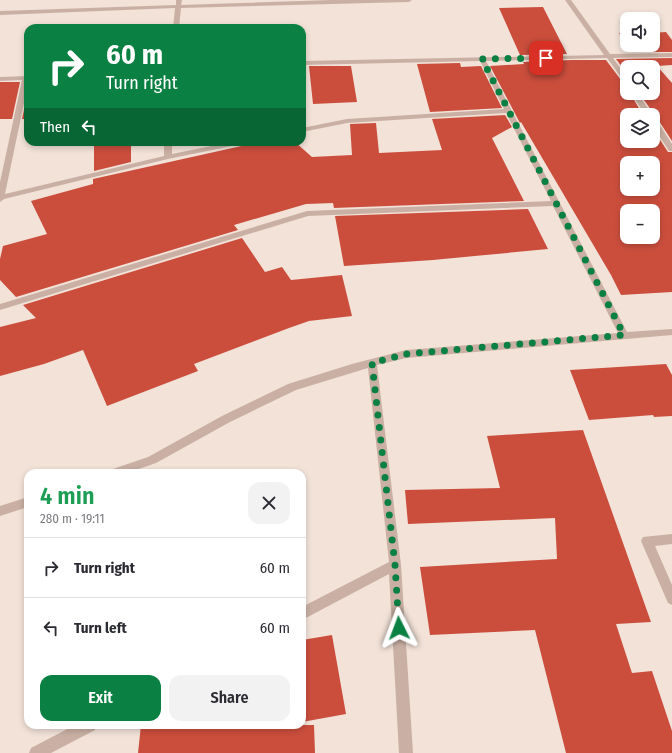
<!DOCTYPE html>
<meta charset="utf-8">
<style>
body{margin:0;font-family:"Fira Sans Condensed",sans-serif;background:#f2f2f3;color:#2b2b33;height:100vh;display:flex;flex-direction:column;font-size:15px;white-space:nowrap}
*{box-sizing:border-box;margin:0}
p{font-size:13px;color:#7c7c81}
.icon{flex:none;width:22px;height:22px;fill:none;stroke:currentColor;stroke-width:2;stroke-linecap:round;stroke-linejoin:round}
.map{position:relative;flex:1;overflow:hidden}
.panel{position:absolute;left:24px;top:469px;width:282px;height:260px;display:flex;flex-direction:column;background:#fff;border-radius:12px;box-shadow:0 2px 6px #0003}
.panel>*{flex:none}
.hud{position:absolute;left:24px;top:24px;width:282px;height:122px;border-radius:12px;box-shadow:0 2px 6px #0003;background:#0b8043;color:#fff;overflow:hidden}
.fabs{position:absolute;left:620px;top:12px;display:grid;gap:8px}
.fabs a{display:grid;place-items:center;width:40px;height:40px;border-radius:8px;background:#fff;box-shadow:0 2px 6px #0003;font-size:20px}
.pin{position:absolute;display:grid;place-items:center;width:34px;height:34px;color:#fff;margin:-17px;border-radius:8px;box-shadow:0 2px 6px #0006}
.me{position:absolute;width:44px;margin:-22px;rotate:357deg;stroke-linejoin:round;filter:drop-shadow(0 0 3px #0008)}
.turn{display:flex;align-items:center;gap:14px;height:84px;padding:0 16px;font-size:18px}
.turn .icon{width:52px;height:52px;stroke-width:2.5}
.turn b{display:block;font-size:28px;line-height:34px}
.then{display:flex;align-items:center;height:38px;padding:0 16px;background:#0003;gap:8px;font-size:15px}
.round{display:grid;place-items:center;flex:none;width:42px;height:42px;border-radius:12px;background:#f2f2f3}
.headline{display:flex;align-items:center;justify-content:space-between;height:68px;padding:0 16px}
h1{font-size:24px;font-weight:600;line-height:30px;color:#1e9e55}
.button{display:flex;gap:8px;margin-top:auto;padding:8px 16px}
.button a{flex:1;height:46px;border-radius:12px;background:#0b8043;color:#fff;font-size:16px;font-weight:600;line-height:46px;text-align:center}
.button a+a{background:#f2f2f3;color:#2b2b33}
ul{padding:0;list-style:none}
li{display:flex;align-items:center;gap:12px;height:60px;padding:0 16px;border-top:1px solid #e1e1e2}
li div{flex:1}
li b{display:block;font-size:15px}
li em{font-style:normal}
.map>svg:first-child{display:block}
.building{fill:#cb4e3d;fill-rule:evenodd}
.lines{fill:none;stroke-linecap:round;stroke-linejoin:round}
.street{fill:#cab0a4;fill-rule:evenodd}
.route{stroke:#0b8043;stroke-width:7;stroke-dasharray:0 12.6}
</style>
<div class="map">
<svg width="672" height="753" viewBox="0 0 672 753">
<rect width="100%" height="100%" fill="#f2e2d8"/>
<path class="building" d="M543 7 567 54 520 55 499 8Z
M666 32 672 40V52H631L619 33H627V45H653V33Z
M672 58V65L657 66 672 83V141L657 118H653L654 114 639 93H653V67H627V74L616 59Z
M571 60H606L624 84 627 85V93H630L643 115H627V141H653V129L668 152H672V292L621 295 611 275 521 122 520 123 490 66 524 64 523 62ZM627 163H653V189H627ZM627 211H653V237H627Z
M460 63 461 67 481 66 502 108 430 112 417 64Z
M309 66H351L357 102 313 104Z
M0 82H20L12 119H0Z
M28 91V119H22Z
M505 115 512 127 492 138 524 201 334 208 333 203 306 204 234 225 238 230 16 297 0 280V259L3 246 47 234 31 201 93 184V179L259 142H295L312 157 352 155 350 124 376 123 379 153 442 150 432 119Z
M94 142H131V162L94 171Z
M528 209 548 249 433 260 344 266 335 216Z
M242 238 265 272 282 267 291 280 342 275 352 316 309 321 289 328 194 364 198 371 107 406 83 350 44 364 0 376V327L36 318 23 305Z
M666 364 672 375V416L654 417 653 415 589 420 570 370Z
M583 430 651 622 616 624 632 673 652 671 672 731V753H566L535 630 430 635 420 567 557 559 555 518 408 524 405 490 500 488 487 436Z
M332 635 346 714 302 722V640Z
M141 725H314L315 753H138Z"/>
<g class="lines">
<path class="street" d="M176 0H182L181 5 331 0H412L409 2 181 8 179 28H173L175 8 0 15V11L176 5Z
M565 0H571L610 54 672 53V57L613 58 627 77V84L625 83 607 58 486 61 627 332 672 329V335L406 358 377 365 401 565 413 753H399L389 574 302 620V607L389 562 368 368 296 390 230 422 156 463 127 473H108L110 470 148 457 222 416 288 384 352 364 406 350 618 333 553 206 308 216 0 310V304L307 211 551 201 506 113 347 123 302 132V128L347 119 504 109 480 61 302 65V61L604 55Z
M28 76V84L5 194 164 156V142H172V154L231 142H246L242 144 168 159 4 199 0 202V182L22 80 0 81V77Z
M631 93H637L653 115H645Z
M653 119H656L672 144V151H669L653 126Z
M28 497V507L0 516V506Z
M672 534V544L655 546 672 585V605L668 603 641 541 643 537Z
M75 725H97L95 730 51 753H29L31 748Z"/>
</g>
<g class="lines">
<path class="route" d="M399 628 395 565 372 363 406 354 624 335 482 59 546 58"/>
</g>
</svg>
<div class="fabs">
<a><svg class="icon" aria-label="sound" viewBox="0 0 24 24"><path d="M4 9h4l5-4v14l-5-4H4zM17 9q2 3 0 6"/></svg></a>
<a><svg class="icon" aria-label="search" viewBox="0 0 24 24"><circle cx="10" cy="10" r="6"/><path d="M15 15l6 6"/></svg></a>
<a><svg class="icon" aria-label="layers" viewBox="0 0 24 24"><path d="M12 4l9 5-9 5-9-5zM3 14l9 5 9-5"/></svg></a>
<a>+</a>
<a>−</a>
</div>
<div class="pin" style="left:546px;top:58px;background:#d93025"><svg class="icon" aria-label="arrive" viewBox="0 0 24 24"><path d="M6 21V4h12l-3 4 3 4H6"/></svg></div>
<svg class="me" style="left:399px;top:628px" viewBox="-20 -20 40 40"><path d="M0-17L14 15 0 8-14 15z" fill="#0b8043" stroke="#fff" stroke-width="4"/></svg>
<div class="hud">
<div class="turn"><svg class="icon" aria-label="right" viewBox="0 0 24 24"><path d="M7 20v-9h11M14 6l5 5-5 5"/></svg><div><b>60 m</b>Turn right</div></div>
<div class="then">Then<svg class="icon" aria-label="left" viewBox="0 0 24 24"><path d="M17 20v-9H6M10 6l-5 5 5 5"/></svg></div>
</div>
<section class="panel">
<div class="headline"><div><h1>4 min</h1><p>280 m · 19:11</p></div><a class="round"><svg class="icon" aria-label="close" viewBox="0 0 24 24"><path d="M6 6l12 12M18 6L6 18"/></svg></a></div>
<ul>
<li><svg class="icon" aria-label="right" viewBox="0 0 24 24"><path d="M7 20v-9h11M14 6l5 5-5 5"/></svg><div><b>Turn right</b></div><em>60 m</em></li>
<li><svg class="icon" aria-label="left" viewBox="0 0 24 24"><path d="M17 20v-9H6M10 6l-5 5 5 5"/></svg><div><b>Turn left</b></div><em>60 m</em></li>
</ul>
<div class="button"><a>Exit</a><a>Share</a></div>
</section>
</div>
